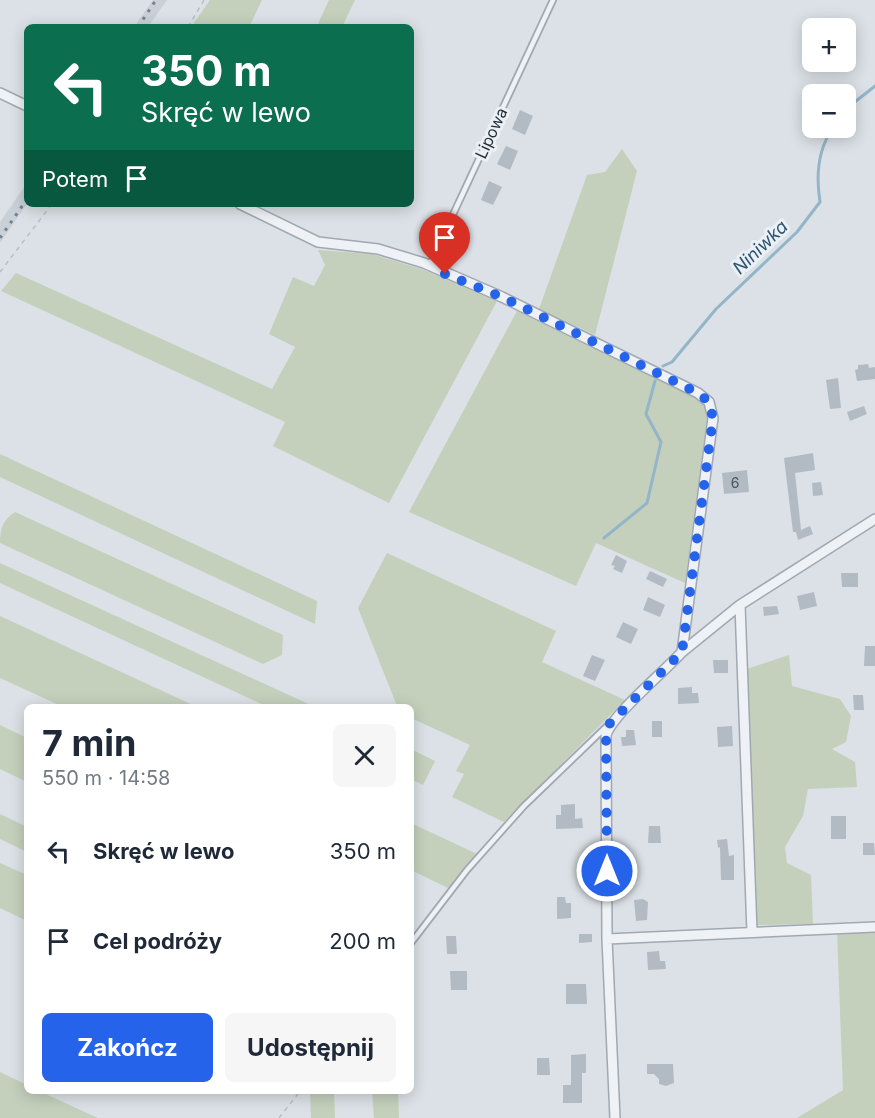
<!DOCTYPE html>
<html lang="pl">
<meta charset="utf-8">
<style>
body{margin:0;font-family:Inter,sans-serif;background:#f6f6f7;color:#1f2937;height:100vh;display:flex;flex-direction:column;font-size:22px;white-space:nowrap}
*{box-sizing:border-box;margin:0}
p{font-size:20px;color:#747a83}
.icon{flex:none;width:33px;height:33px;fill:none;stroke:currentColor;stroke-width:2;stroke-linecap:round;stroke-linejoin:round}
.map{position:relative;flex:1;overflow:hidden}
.sheet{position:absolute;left:24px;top:704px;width:390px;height:390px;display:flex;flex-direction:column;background:#fff;border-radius:9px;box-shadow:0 3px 15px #0003}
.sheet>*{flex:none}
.guide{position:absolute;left:24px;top:24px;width:390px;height:183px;border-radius:9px;box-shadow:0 3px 15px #0003;background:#0b6e4f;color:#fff;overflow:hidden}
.controls{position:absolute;left:802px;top:18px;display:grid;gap:12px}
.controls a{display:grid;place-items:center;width:54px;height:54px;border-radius:9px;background:#fff;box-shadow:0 3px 15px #0003;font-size:30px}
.pin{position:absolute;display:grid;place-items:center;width:51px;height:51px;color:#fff;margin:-62px -26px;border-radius:50% 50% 50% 0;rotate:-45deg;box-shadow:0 0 6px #0007}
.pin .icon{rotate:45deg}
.me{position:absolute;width:66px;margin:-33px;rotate:0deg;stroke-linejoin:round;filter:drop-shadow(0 0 4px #0008)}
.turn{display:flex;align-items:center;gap:21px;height:126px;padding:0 18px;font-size:27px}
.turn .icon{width:78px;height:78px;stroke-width:2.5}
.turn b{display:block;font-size:42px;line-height:51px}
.then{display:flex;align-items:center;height:57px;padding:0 18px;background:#0003;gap:12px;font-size:22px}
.round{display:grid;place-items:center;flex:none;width:63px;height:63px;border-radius:9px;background:#f6f6f7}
.summary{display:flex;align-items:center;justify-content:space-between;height:102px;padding:0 18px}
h1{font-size:36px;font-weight:700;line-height:45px}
.cta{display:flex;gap:12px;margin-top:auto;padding:12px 18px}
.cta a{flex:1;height:69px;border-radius:9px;background:#2563eb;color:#fff;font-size:24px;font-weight:700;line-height:69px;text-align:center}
.cta a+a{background:#f6f6f7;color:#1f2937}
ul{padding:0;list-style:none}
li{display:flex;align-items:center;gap:18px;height:90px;padding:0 18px}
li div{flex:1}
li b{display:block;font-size:22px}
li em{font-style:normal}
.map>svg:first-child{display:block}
.built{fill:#c9d0d8}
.green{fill:#c4d0bc}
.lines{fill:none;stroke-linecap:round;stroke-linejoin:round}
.stream{stroke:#94b4c8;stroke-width:3}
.building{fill:#b2bbc3}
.service-casing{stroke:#a1a8b0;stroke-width:8}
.minor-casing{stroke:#a1a8b0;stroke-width:12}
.path{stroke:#babfc5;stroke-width:1.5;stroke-dasharray:4.5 4.5;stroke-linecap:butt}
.service{stroke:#eef1f5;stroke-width:4.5}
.minor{stroke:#eef1f5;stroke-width:9}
.rail{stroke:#748290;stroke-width:3;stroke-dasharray:3 6;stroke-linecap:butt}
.route{stroke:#2563eb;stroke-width:10;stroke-dasharray:0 18}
.labels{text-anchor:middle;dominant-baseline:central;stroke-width:6;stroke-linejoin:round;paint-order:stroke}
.number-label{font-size:14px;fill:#48535e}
.street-label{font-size:16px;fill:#25303d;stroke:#eaf0f4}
.water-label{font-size:18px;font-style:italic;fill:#2e5471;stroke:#eaf0f4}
</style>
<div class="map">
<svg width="875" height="1118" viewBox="0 0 875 1118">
<rect width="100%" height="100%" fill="#dbe1e6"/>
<path class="built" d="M153 0H167L148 27H134Z
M27 183V204L0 243V222Z"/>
<path class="green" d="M210 0H262L249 27H191Z
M329 0H355L342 27 317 26Z
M622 149 637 171 595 335 539 309 587 175 605 172Z
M318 250 372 254 424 270 497 301 389 503 273 446 285 422 1 291 16 273 272 389 295 347 269 334 293 277 314 286 325 265Z
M517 311 704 402 707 419 685 583 596 543 576 586 409 512Z
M0 454 317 601 315 624 0 477Z
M15 512 283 635 282 655 263 664 0 543C0 528 3 520 15 512Z
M387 553 556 631 542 662 625 700 504 822 452 797 464 774 456 771 470 745 411 718V706H397L358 608Z
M0 563 313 706H266L0 583Z
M0 616 195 706H61L0 678Z
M789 655 792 686 840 699 851 716 846 742 832 749 855 762 857 787 808 789 803 816 785 847 787 863 811 875 813 924 757 925 747 669Z
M0 725 27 738V782L0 769Z
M411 749 435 761 423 785 411 779Z
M0 814 27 827V852L0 839Z
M411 823 477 854 465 866 450 889 411 870Z
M0 863 27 875V921L0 908Z
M875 930V1118H797L843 1090 837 932Z
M0 1072 27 1085V1090L39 1091 98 1118H0Z
M310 1091H334L335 1118H311Z
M372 1091H398L399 1118H374Z"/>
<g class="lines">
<path class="stream" d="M846 109 875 86
M663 366 672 362 716 309 797 232 820 202C816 177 818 149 833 128
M604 538 647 503 661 442 646 414 655 381"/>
</g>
<path class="building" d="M520 110 533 116 525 135 512 129Z
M506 146 518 151 510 170 497 164Z
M489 181 502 187 493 205 481 200Z
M868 364 869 368 875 367V379L857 381 855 370 858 369V365Z
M838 378 841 408 830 409 826 380Z
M864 406 867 414 850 421 847 412Z
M813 453 815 470 795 473 801 530 810 526 813 534 798 540 796 532H793L784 458Z
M747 470 749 492 724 494 722 473Z
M821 482 823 495 813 496 812 483Z
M616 555 627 561 622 573 613 569 615 566 611 565Z
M650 571 667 579 663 587 646 579Z
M841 573H858V587H842Z
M814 592 817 606 800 610 797 596Z
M648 597 665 605 660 617 643 610Z
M777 606 779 614 764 616 763 607Z
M623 622 638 629 631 644 616 637Z
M865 646H875V666H864Z
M592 655 605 660 595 681 583 676Z
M713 660H728V673H714Z
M692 687V693H698L699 703 678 704V688Z
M853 695H863L864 710H854Z
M652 721H662V737H652Z
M732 726 733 746 718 747 717 727Z
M626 730H634L636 745 622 746 621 737H626Z
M575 804V819L582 818 583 828 556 829V815H561V805Z
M831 816H846V839H831Z
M649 826H660L661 843H648Z
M727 839 729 856 734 855V880H721L720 847 718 848 717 840Z
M863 843H874L875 855H863Z
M557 897H565L566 903H571V918L557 919Z
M643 899 648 902 647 920 636 921 634 900Z
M579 934H592V942L579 943Z
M446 936H456L457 954H447Z
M659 951 660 961H665L666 969 648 970 647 952Z
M450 971H467V990H451Z
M566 984H586L587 1004H566Z
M586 1054V1073H582V1103H563V1085H571V1055Z
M537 1058H549L550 1075H537Z
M647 1064H673L674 1083 666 1086 659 1084V1079L654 1074H647Z"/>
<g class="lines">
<defs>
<path id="service" d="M429 266 553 0
M411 943 467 870 524 806 608 725"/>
<path id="minor" d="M0 93 27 106
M240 204 318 242 378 249 424 263 502 297 698 393 709 402 713 418 682 652C664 672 613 714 606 735L607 939 615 1118
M740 605 752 932
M682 652 740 605 875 519
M607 939 875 927"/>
</defs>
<use href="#service" class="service-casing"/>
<use href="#minor" class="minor-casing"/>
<path class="path" d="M188 27 204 0
M0 272 52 204
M279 1118 301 1090"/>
<use href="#service" class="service"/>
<use href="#minor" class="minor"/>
<path class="rail" d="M138 27 156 0
M0 238 27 199"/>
</g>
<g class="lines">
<path class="route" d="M445 274 502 297 698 393 709 402 713 418 682 652 610 723 606 735 607 871"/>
</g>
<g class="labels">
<g class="number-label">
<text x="735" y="482">6</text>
</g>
<g class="street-label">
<text transform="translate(491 133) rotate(-65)">Lipowa</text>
</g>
<g class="water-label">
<text transform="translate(760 247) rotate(-44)">Niniwka</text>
</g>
</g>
</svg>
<div class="controls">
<a>+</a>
<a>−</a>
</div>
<div class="pin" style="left:445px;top:274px;background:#d93025"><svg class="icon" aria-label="arrive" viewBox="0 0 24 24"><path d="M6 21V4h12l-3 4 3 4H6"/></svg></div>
<svg class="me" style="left:607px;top:871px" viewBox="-20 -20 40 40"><circle r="17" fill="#2563eb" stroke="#fff" stroke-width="3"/><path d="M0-11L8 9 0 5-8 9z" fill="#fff"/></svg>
<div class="guide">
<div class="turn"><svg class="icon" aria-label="left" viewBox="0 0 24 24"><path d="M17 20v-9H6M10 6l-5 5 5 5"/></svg><div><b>350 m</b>Skręć w lewo</div></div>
<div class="then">Potem<svg class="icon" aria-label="arrive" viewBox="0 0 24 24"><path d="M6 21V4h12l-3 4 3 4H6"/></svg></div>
</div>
<section class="sheet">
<div class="summary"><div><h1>7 min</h1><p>550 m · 14:58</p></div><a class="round"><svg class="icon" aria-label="close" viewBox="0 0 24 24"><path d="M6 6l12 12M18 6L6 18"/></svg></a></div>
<ul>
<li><svg class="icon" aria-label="left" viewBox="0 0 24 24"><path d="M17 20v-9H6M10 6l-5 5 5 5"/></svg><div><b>Skręć w lewo</b></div><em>350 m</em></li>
<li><svg class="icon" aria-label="arrive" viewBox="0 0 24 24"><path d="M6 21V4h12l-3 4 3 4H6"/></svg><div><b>Cel podróży</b></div><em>200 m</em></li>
</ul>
<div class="cta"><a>Zakończ</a><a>Udostępnij</a></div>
</section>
</div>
